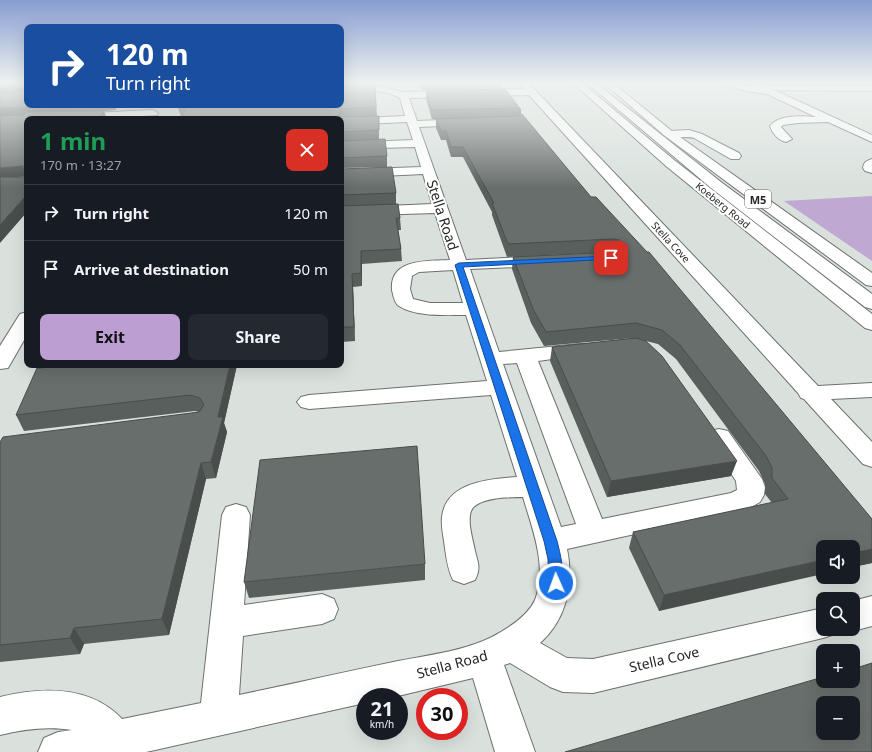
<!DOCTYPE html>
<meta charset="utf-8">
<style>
body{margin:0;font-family:"Noto Sans",sans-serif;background:#242831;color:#f1f3f6;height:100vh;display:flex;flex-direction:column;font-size:15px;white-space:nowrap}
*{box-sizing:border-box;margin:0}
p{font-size:13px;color:#9ea1a6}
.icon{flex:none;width:22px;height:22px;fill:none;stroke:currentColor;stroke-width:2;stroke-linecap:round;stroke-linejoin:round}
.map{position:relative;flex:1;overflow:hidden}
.side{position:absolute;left:24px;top:116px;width:320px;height:252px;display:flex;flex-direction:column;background:#171b24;border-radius:8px;box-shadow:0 4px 16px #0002}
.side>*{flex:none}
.banner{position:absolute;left:24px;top:24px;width:320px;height:84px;border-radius:8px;box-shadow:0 4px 16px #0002;background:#1a4fa0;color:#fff;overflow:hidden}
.buttons{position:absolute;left:816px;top:540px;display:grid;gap:8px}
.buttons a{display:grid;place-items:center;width:44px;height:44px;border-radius:8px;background:#171b24;box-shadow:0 4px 16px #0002;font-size:20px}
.speed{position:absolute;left:356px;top:688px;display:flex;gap:8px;font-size:20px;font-weight:700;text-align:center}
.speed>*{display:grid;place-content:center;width:52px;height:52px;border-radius:50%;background:#171b24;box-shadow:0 4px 16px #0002;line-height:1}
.speed small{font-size:10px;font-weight:400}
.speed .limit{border:6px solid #d22;background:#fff;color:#111}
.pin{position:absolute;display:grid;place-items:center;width:34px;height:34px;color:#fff;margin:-17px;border-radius:8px;box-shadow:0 2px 6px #0006}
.me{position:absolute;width:44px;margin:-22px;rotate:358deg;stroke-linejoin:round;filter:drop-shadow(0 0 3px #0008)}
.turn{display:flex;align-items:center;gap:14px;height:84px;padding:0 16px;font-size:18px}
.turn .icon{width:52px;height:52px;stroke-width:2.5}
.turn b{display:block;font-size:28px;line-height:34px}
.round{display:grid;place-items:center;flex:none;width:42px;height:42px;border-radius:8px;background:#242831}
.headline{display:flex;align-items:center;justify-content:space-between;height:68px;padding:0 16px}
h1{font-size:24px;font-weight:700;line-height:30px;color:#1e9e55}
.action{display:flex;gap:8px;margin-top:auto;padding:8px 16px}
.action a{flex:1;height:46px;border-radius:8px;background:#bc9ed3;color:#111;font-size:16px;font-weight:700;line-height:46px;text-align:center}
.action a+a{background:#242831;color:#f1f3f6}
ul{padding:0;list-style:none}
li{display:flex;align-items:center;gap:12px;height:56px;padding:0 16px;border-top:1px solid #363941}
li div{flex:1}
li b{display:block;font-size:15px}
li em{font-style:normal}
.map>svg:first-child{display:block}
.green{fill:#bfa9d3}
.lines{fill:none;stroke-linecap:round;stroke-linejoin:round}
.minor-casing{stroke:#6b716d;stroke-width:2}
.major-casing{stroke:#6b716d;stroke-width:2}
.minor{fill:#fff;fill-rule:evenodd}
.major{fill:#fff;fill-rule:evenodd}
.wall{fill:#595f5c}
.shaded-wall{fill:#494d4b}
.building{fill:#686e6b;stroke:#494d4b;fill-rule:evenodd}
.route{fill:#1a73e8;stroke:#114b97}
.labels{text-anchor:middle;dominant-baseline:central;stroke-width:4;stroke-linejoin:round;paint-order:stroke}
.far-street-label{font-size:10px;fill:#252725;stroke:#fff}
.shield{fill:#fff;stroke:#666866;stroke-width:1}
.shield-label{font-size:11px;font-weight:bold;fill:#252725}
.near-street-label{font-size:14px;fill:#252725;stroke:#fff}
</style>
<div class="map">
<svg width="872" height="752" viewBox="0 0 872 752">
<rect width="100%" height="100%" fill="#dae1dd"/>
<path class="green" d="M872 196V261L784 201Z"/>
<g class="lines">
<defs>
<path id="minor" d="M519 83H528L535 90 818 386 872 383V397L831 399 872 442V467L863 464 804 399 801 398 798 393 529 95 409 98 417 121 465 119 470 122 465 125 419 127 466 260 542 256 548 257 550 261 548 265 542 266 470 269 499 352 580 344 587 346 590 350 587 354 538 361 602 519 731 493 737 490 736 481 707 437 710 431 719 429 728 431 762 479 765 487 764 495 760 502 748 509 567 549C574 583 567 619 540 643L567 658 593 659 823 608V629H837L835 634 823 638 593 693 563 692 550 687 510 663 504 665 535 752H495L473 678 394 697H365V703L146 752H38L44 738 58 732 72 730C48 726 24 729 0 735V697C42 687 90 685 122 719L201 703 222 515 226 507 236 504 246 507 250 515 244 605 322 594 334 599 338 609 334 619 322 624 243 636 239 695C292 684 345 672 398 661 429 655 464 651 492 637 507 629 528 616 535 600 548 567 532 528 523 497 510 497 477 497 471 511 467 522 473 540 475 551 478 563 481 568 475 580L464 584 453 580C447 568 446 555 444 541 443 534 441 525 442 517 446 482 489 479 517 477L491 395 309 409 301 407 297 402 301 397 309 395 487 381 466 315C448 315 415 317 399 306 395 304 393 295 392 290 389 258 429 261 450 260L435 213 341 216V208L432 204 423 174 341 178V170L421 167 415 147 341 149V143L413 140 407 122 341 125V119L405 116 400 98C382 88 361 91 341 92V86L382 87 402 92 524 89ZM453 270 463 303H430L413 299 410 289 412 276 419 272ZM517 363 576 524 561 527 503 364Z
M587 83H596L721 182 872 294V309L865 307 711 188Z
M725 83H737L752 86 748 83H758L764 85H872V91L774 90 872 135V142L828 122 798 123 783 125 781 127 792 139 786 142C778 140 772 133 770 126 779 114 802 116 816 117L767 94 746 91 726 85Z
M153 110 158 113 157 115 92 119H27V122L24 119 29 116Z
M689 130 702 134 739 153 741 156 739 159H731L694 138C685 135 670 141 663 134L669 131Z
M872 159V173L865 171 863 168C864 162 866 161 872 159Z
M27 312V335L8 368 0 369V346L20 314Z
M872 596V626L853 631 848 629H853V601Z"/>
<path id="major" d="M573 83H582L674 160 872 314V330L865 328 666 166Z
M604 83H613L673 132 872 273V286L866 285 665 136Z"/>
</defs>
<use href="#minor" class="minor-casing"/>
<use href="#major" class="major-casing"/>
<use href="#minor" class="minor"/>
<use href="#major" class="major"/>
</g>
<path class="wall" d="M341 83H375L377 116 379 125V140L387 156V167L341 168V119L181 117 178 108 341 105 359 85H341Z
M419 83H502L501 88 422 90Z
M505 89 521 110V115L872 563 853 567V547L659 611 629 548 633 532 772 503 765 494V484L759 471 676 359 658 344 638 339 731 476 607 497 550 361 552 347 636 338H633L544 346 531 323 512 269 513 257 613 252 507 257 492 215V212L463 157H451L446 140H441L436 128V119H432L426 99V91Z
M341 169 396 193V204L400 218 401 230H398L401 249 402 261 362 264V286L353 287 355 341 341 342Z
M45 365H237L224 423 227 432 216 478 206 479 169 635 84 644 80 654 0 662V442L199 412 195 411 24 431 16 415Z
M425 564V580L249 598 244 582Z"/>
<path class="shaded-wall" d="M24 85 27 92 0 94V86Z
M55 105H120L115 110 104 111 107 119 0 117V108Z
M340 109 341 118 339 116Z
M23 166 27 176 0 179V168Z
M24 198H27V212L0 243V225Z
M361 251 362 264V286L361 273Z
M352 274 353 287 355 341 354 327Z
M230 365H237L224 423 227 432 216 478 211 462 218 417Z
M737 461 731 476 607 497 611 481Z
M201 463 206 479 169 635 162 619Z
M872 549V563L853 567V553Z
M823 560V574L659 611 664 595Z
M74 628 84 644 80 654 70 638Z"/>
<path class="building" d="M0 83H27V105H55L0 108V94L24 93 26 92V86L24 85 0 86Z
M341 85H375L376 107 340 109 339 116 340 117 379 116V130L341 132V119H180L187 108H178L180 105H341Z
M505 89 521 110 518 108 432 110 426 91Z
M104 111 97 119H27V198H24L0 225V177H23L24 175V167L23 166 0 168V116L24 115 25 112Z
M522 114 591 197H596L647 252H649L872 519V549L853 553V547H823V560L664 595 633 532 788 499 772 478V468L766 456 680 345 662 330 636 323 546 332 533 309 513 257 614 252 621 250 623 245 620 240 613 239 508 244 492 203H494L463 147H451L446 131H441L436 119 518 116Z
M385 139 387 156 341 158V141Z
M392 167 396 193 341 195V169Z
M398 204 400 218H396L401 249 361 251V273L352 274 354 327H341V206Z
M636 338 646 341 662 356 737 461 611 481 552 347Z
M45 365H230L218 417H223L211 462 201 463 162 619 74 628 70 638 0 645V442L3 437 199 412 204 405 200 398 190 395 16 415 37 368H43Z
M417 446 425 564 244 582 260 460Z
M872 663V752H565L823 677V681H853V669ZM823 703H853V733H823Z"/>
<linearGradient id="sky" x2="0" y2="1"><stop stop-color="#879dd1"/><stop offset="0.44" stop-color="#eef2f0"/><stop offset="1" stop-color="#eef2f0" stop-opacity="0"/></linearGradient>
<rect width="872" height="188" fill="url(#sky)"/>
<path class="route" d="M611 256H613V259L463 267 557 541C560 553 566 575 560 587L556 588 551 587 549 583 548 559 544 541 455 265 459 263Z"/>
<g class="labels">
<g class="far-street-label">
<text transform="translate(723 205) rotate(39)">Koeberg Road</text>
<text transform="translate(671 242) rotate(47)">Stella Cove</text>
</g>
<rect class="shield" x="745" y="190" width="26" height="18" rx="3"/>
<g class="shield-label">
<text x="758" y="199">M5</text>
</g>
<g class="near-street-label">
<text transform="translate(443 215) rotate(72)">Stella Road</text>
<text transform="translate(664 659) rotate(-13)">Stella Cove</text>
<text transform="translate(452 664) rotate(-15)">Stella Road</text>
</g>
</g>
</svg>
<div class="buttons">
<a><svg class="icon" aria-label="sound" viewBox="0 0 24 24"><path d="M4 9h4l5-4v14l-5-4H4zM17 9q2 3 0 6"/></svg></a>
<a><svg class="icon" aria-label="search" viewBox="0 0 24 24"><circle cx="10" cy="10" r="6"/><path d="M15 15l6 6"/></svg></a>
<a>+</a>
<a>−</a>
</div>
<div class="speed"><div>21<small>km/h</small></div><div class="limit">30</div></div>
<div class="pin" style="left:611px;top:258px;background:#d93025"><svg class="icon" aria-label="arrive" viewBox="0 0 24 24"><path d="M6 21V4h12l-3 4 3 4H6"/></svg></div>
<svg class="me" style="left:556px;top:583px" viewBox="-20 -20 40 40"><circle r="17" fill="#1a73e8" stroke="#fff" stroke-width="3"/><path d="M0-11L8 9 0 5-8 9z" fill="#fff"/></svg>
<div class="banner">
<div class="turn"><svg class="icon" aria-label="right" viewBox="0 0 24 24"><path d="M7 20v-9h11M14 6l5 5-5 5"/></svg><div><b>120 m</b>Turn right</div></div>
</div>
<section class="side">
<div class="headline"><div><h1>1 min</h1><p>170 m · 13:27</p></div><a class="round" style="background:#d93025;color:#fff"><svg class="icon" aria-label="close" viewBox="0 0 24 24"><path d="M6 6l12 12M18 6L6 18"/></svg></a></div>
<ul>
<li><svg class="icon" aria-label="right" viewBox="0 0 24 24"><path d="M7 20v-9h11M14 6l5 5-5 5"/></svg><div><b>Turn right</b></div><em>120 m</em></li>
<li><svg class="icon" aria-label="arrive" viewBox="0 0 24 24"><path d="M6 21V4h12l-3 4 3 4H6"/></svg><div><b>Arrive at destination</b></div><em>50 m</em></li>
</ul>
<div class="action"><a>Exit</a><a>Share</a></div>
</section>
</div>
